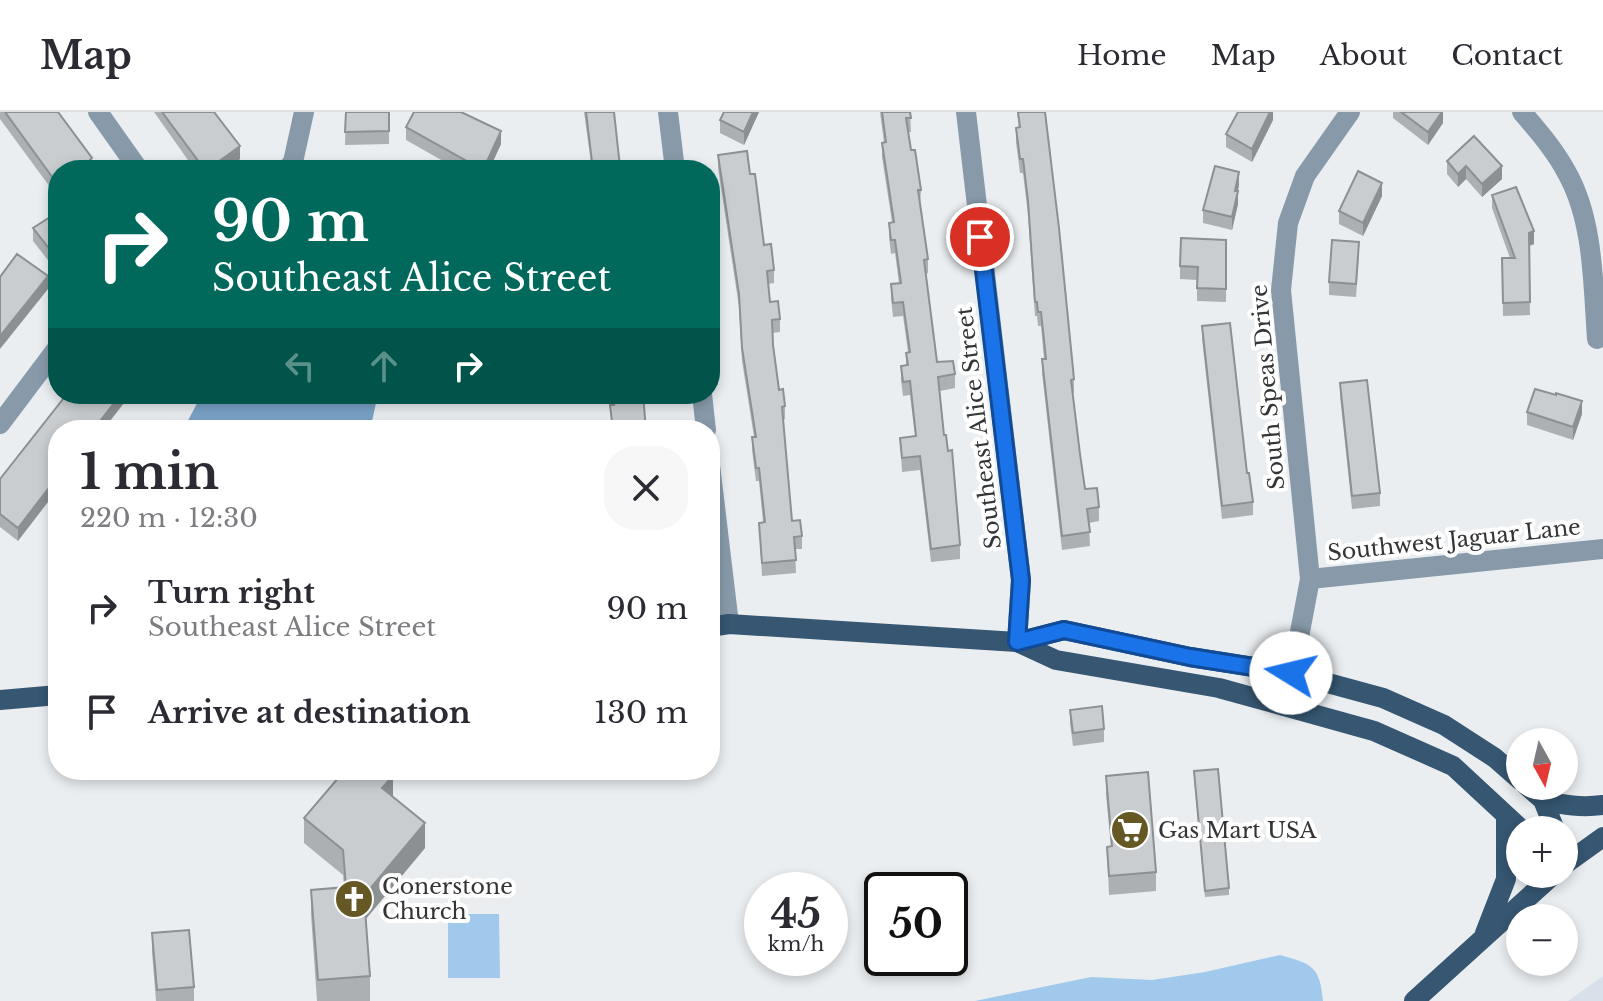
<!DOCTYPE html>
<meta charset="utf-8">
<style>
body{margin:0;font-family:"Libre Baskerville",serif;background:#f7f7f7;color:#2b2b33;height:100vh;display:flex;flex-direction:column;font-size:30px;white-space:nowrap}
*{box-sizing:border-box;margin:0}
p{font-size:26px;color:#7c7c81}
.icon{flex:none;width:44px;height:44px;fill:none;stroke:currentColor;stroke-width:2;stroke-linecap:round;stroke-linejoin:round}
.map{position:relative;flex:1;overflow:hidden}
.side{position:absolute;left:48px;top:308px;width:672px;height:360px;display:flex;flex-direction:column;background:#fff;border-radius:32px;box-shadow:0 4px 12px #0003}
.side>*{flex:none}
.guide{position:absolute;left:48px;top:48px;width:672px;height:244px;border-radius:32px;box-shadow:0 4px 12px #0003;background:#00695c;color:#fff;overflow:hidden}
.needle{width:52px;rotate:172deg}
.fabs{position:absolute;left:1506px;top:616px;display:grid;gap:16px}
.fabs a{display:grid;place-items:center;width:72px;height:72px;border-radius:50%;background:#fff;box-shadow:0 4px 12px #0003;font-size:40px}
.speed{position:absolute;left:744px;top:760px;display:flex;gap:16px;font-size:40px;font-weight:700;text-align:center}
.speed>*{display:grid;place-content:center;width:104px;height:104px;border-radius:50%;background:#fff;box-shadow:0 4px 12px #0003;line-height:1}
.speed small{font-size:20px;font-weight:400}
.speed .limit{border:4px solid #111;border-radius:12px;background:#fff;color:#111}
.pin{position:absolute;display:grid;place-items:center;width:68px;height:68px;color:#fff;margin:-34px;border:4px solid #fff;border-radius:50%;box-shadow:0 2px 8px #0007}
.me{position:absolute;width:88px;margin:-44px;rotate:279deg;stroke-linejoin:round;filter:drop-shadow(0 0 6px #0008)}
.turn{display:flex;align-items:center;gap:28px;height:168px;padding:0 32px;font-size:36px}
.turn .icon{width:104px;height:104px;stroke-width:2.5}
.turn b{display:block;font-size:56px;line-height:68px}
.lanes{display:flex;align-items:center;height:76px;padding:0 32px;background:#0003;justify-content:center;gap:40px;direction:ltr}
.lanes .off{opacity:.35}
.round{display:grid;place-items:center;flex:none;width:84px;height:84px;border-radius:32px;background:#f7f7f7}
.head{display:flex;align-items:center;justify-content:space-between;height:136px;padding:0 32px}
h1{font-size:48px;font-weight:700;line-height:60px}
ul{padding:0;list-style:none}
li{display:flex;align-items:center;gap:24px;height:104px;padding:0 32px}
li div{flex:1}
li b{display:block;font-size:30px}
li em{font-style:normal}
header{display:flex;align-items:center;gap:48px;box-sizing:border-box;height:112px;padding:0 40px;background:#fff;border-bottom:2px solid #e1e1e2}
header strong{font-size:38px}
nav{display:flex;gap:44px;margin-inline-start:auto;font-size:28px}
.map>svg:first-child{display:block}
.built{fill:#d8e1ea}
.green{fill:#a1c9ec}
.water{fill:#79a3c6}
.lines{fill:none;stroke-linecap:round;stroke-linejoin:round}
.minor{stroke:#889aaa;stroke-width:20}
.major{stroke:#365671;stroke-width:20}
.wall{fill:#adb0b3}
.shaded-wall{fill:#8d9092}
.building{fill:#c9cdd0;stroke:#8d9092;stroke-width:2}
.route-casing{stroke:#114b97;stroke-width:20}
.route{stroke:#1a73e8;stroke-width:14}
.labels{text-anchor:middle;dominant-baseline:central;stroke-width:8;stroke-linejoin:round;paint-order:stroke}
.street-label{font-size:22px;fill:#333536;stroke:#fff}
.poi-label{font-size:22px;fill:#333536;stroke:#fff;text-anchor:start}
</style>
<header>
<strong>Map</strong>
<nav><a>Home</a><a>Map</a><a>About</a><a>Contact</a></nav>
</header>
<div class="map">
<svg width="1603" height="889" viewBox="0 0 1603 889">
<rect width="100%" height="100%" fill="#eaeef1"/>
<path class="built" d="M1603 864V889H1568Z"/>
<path class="green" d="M448 802H499L500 866H448Z
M1280 843C1313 852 1320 855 1323 889H975L1091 865 1152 868 1205 860Z"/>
<path class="water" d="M202 282H378L370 318H183Z"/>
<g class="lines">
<path class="minor" d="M98 0 139 58
M668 0 675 58
M966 0 1021 468 1017 530
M1522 0C1538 19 1555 38 1567 61 1594 109 1593 173 1597 227
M286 58 293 50 304 0
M702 282 706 318
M0 312 58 235
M710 353 729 512
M1310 467 1603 437
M1286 594 1310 467 1281 178 1288 111 1305 64 1350 0"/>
<path class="major" d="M710 515 729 512 1017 530 1064 518 1190 545 1291 561 1383 586 1444 613 1495 646 1520 668
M1017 530 1056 548 1219 576 1374 619 1453 654 1522 718
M0 588 58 583
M1527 674 1543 688 1555 718
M1543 688C1564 693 1581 696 1603 693
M1564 753 1603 725
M1485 821 1506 767V705
M1414 889 1554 762"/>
</g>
<path class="wall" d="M0 0H58L92 51 58 58V86L0 7Z
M154 0H214L240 47 225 58H195Z
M346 0H389V32L345 33Z
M584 0H614L620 58H592Z
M759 0 744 33 720 21V8Z
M880 0H910L911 20H908L911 38 921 78 920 92 928 147V161L926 162 937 250 955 262V276L940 279 944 323 960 433V447L931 450 920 358 902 360 900 326 915 324 910 283 903 284 901 268V254L906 253V241L908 240 903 204 893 205 891 186V172L899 171 895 141 891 142 889 125V111L892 110 882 45V31H884Z
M1017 0H1045L1074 267V281L1072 282 1085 377 1099 395V409L1089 411 1090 434 1062 438 1042 261V247H1044L1041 214H1038L1037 204H1035L1028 103 1023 61H1020L1016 30V16H1019Z
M1273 0V8L1252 50 1226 35V22Z
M1393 0H1443V11L1428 33 1393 6Z
M406 15 501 32 489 58H459L406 28Z
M1474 24 1502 67 1482 85 1466 67 1458 75 1447 62V49Z
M718 43 750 62 764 133 774 158V171L768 172 770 190 780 207V220L773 221V233L779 278 785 294V307L783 308 792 409 802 424V437H795L796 461 762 464 759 411 763 410 759 369H756L752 338V325H754L742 249 739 195 718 56Z
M1239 73 1238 79V92L1232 118 1203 111V98Z
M1492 83 1534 132 1529 134 1530 203 1503 204 1502 146H1510L1492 96Z
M1382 84 1363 124 1339 112V99Z
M58 100V161L33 129V116Z
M1226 128V190L1197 189V168L1180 167V154Z
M1359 143 1356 185 1329 183V170Z
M1202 214 1253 390V403L1222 407 1202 227Z
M1340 271 1380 381V394L1352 397 1340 284Z
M67 282 18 429 0 415V367Z
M1527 300 1582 302 1573 328 1527 313Z
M1070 598 1104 617V630L1073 634 1070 611Z
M1106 664 1156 760V779L1109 783 1107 735 1111 734 1106 683Z
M1194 666 1229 776V783L1205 785Z
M393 685 425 736 366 807 370 864V889H317L311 803V778L344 775 343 763 304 731V706Z
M152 821 194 875V889H156L152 840Z"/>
<path class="shaded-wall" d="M753 0H759L744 33V20Z
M1270 0H1273V8L1252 50V37Z
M1442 0H1443V11L1428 33V20Z
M501 19V32L489 58H483Z
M240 34V47L225 58H207Z
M1466 54V67L1458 75V62Z
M1502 54V67L1482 85V72Z
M1239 60V73L1235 92V79Z
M1382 71V84L1363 124V111Z
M1238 79V92L1232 118V105Z
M1534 119V132L1529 134V121Z
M48 164V177L0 237V224Z
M121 282H131L103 318H93Z
M1582 289V302L1573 328V315Z
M58 364V377L18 429V416Z
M393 664V689L382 676Z
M425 711V736L364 809V784Z"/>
<path class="building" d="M5 0H58L92 46 90 48 97 58H58V73Z
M162 0H214L240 34 207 58H205Z
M346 0H389V19L345 20Z
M414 0H461L501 19 483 58 406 15Z
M586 0H614L620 55H615V58H593Z
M724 0H753L744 20 720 8Z
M882 0H910L911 6H906L911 38H915L921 78H918L928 147 924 148 937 250 953 249 955 262 938 265 944 323H946L948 339 952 338 960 433 931 437 920 344 902 346 900 326 916 324 910 269 903 270 901 254 908 253 906 241 910 240 903 190 893 191 891 172 901 171 895 128H891L889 111 894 110 882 31 886 30Z
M1018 0H1045L1059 116 1074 267 1071 268 1080 342 1085 377 1097 376 1099 395 1087 397 1090 420 1062 424 1042 247H1046L1041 200H1038L1037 190H1035L1028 89 1023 47H1020L1016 16 1020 15Z
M1238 0H1270L1252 37 1226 22Z
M1401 0H1442L1428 20Z
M1474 24 1502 54 1482 72 1466 54 1458 62 1447 49Z
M747 39 750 62H755L764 133 771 132 774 158 767 159 770 190 778 189 780 207 772 208 773 233 779 278 783 277 785 294 782 295 792 409 800 408 802 424 794 425 796 448 762 451 759 411 765 410 759 356H756L752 325H756L742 236 739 182 718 43Z
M1215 54 1239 60 1235 79H1238L1232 105 1203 98Z
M1358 59 1382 71 1363 111 1339 99Z
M1516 75 1534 119 1529 121 1530 190 1503 191 1502 146H1515L1492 83Z
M58 100V148L33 116Z
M1181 126 1226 128V177L1197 176 1198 155 1180 154Z
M1332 128 1359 130 1356 172 1329 170Z
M17 142 48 164 0 224V165Z
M1230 211 1247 361H1249L1253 390 1222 394 1202 214Z
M1367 268 1380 381 1352 384 1340 271Z
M1535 277 1556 283V281L1582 289 1573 315 1527 300Z
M67 282H121L93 318H58V364L18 416 0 402V367Z
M613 282H643L646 318H613L610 293H614Z
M1102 594 1104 617 1073 621 1070 598Z
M1218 657 1229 776 1205 779 1194 659Z
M345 658H359L364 662 368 658H386L393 664 382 676 425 711 364 784 370 864 318 868 311 778 346 775 343 738 304 706Z
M1148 660 1156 760 1109 764 1107 735 1112 734 1106 664Z
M189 818 194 875 157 878 152 821Z"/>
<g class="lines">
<defs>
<path id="route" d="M980 125 1021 468 1017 530 1064 518 1190 545 1291 561"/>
</defs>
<use href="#route" class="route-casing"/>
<use href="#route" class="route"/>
</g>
<defs>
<symbol id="supermarket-disc" viewBox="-11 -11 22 22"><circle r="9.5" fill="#655825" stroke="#fff"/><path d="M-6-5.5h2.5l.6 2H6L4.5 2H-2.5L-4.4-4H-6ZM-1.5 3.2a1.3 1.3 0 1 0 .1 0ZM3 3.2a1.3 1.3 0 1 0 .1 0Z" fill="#fff"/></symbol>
<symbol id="church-disc" viewBox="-11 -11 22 22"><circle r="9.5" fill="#655825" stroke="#fff"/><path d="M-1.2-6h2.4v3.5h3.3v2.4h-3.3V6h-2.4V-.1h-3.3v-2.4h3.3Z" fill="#fff"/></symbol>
</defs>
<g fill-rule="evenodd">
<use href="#supermarket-disc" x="1108" y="696" width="44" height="44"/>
<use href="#church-disc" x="332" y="765" width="44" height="44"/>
</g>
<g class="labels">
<g class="street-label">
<text transform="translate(1268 275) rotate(-95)">South Speas Drive</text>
<text transform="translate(979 316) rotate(-97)">Southeast Alice Street</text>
<text transform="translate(1454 428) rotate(-6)">Southwest Jaguar Lane</text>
</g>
<g class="poi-label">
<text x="1158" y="718">Gas Mart USA</text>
<text x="382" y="774">Conerstone<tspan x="382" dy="25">Church</tspan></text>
</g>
</g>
</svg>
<div class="fabs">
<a><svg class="needle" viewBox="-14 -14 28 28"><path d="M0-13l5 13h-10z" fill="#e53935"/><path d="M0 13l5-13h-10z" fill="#7c7c81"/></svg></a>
<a>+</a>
<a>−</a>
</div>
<div class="speed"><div>45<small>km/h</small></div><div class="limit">50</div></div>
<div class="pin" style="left:980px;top:125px;background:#d93025"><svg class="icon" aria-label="arrive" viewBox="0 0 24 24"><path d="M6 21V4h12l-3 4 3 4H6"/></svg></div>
<svg class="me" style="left:1291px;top:561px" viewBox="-20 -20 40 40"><circle r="19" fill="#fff"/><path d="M0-13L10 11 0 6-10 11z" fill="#1a73e8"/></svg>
<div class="guide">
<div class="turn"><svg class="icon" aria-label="right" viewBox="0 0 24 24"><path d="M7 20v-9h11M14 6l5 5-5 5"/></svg><div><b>90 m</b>Southeast Alice Street</div></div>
<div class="lanes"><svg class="icon off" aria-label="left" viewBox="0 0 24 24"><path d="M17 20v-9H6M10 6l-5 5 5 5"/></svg><svg class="icon off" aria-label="ahead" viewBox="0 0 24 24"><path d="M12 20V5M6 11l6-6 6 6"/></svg><svg class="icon" aria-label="right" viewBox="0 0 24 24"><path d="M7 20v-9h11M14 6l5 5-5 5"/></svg></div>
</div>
<section class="side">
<div class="head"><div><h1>1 min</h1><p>220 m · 12:30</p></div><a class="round"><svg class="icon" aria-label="close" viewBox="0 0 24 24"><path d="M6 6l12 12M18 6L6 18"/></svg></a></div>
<ul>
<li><svg class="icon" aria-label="right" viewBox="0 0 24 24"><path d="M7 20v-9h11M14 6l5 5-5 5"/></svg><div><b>Turn right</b><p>Southeast Alice Street</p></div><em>90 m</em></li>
<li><svg class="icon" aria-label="arrive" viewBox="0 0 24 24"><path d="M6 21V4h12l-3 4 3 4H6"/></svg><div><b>Arrive at destination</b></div><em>130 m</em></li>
</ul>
</section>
</div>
